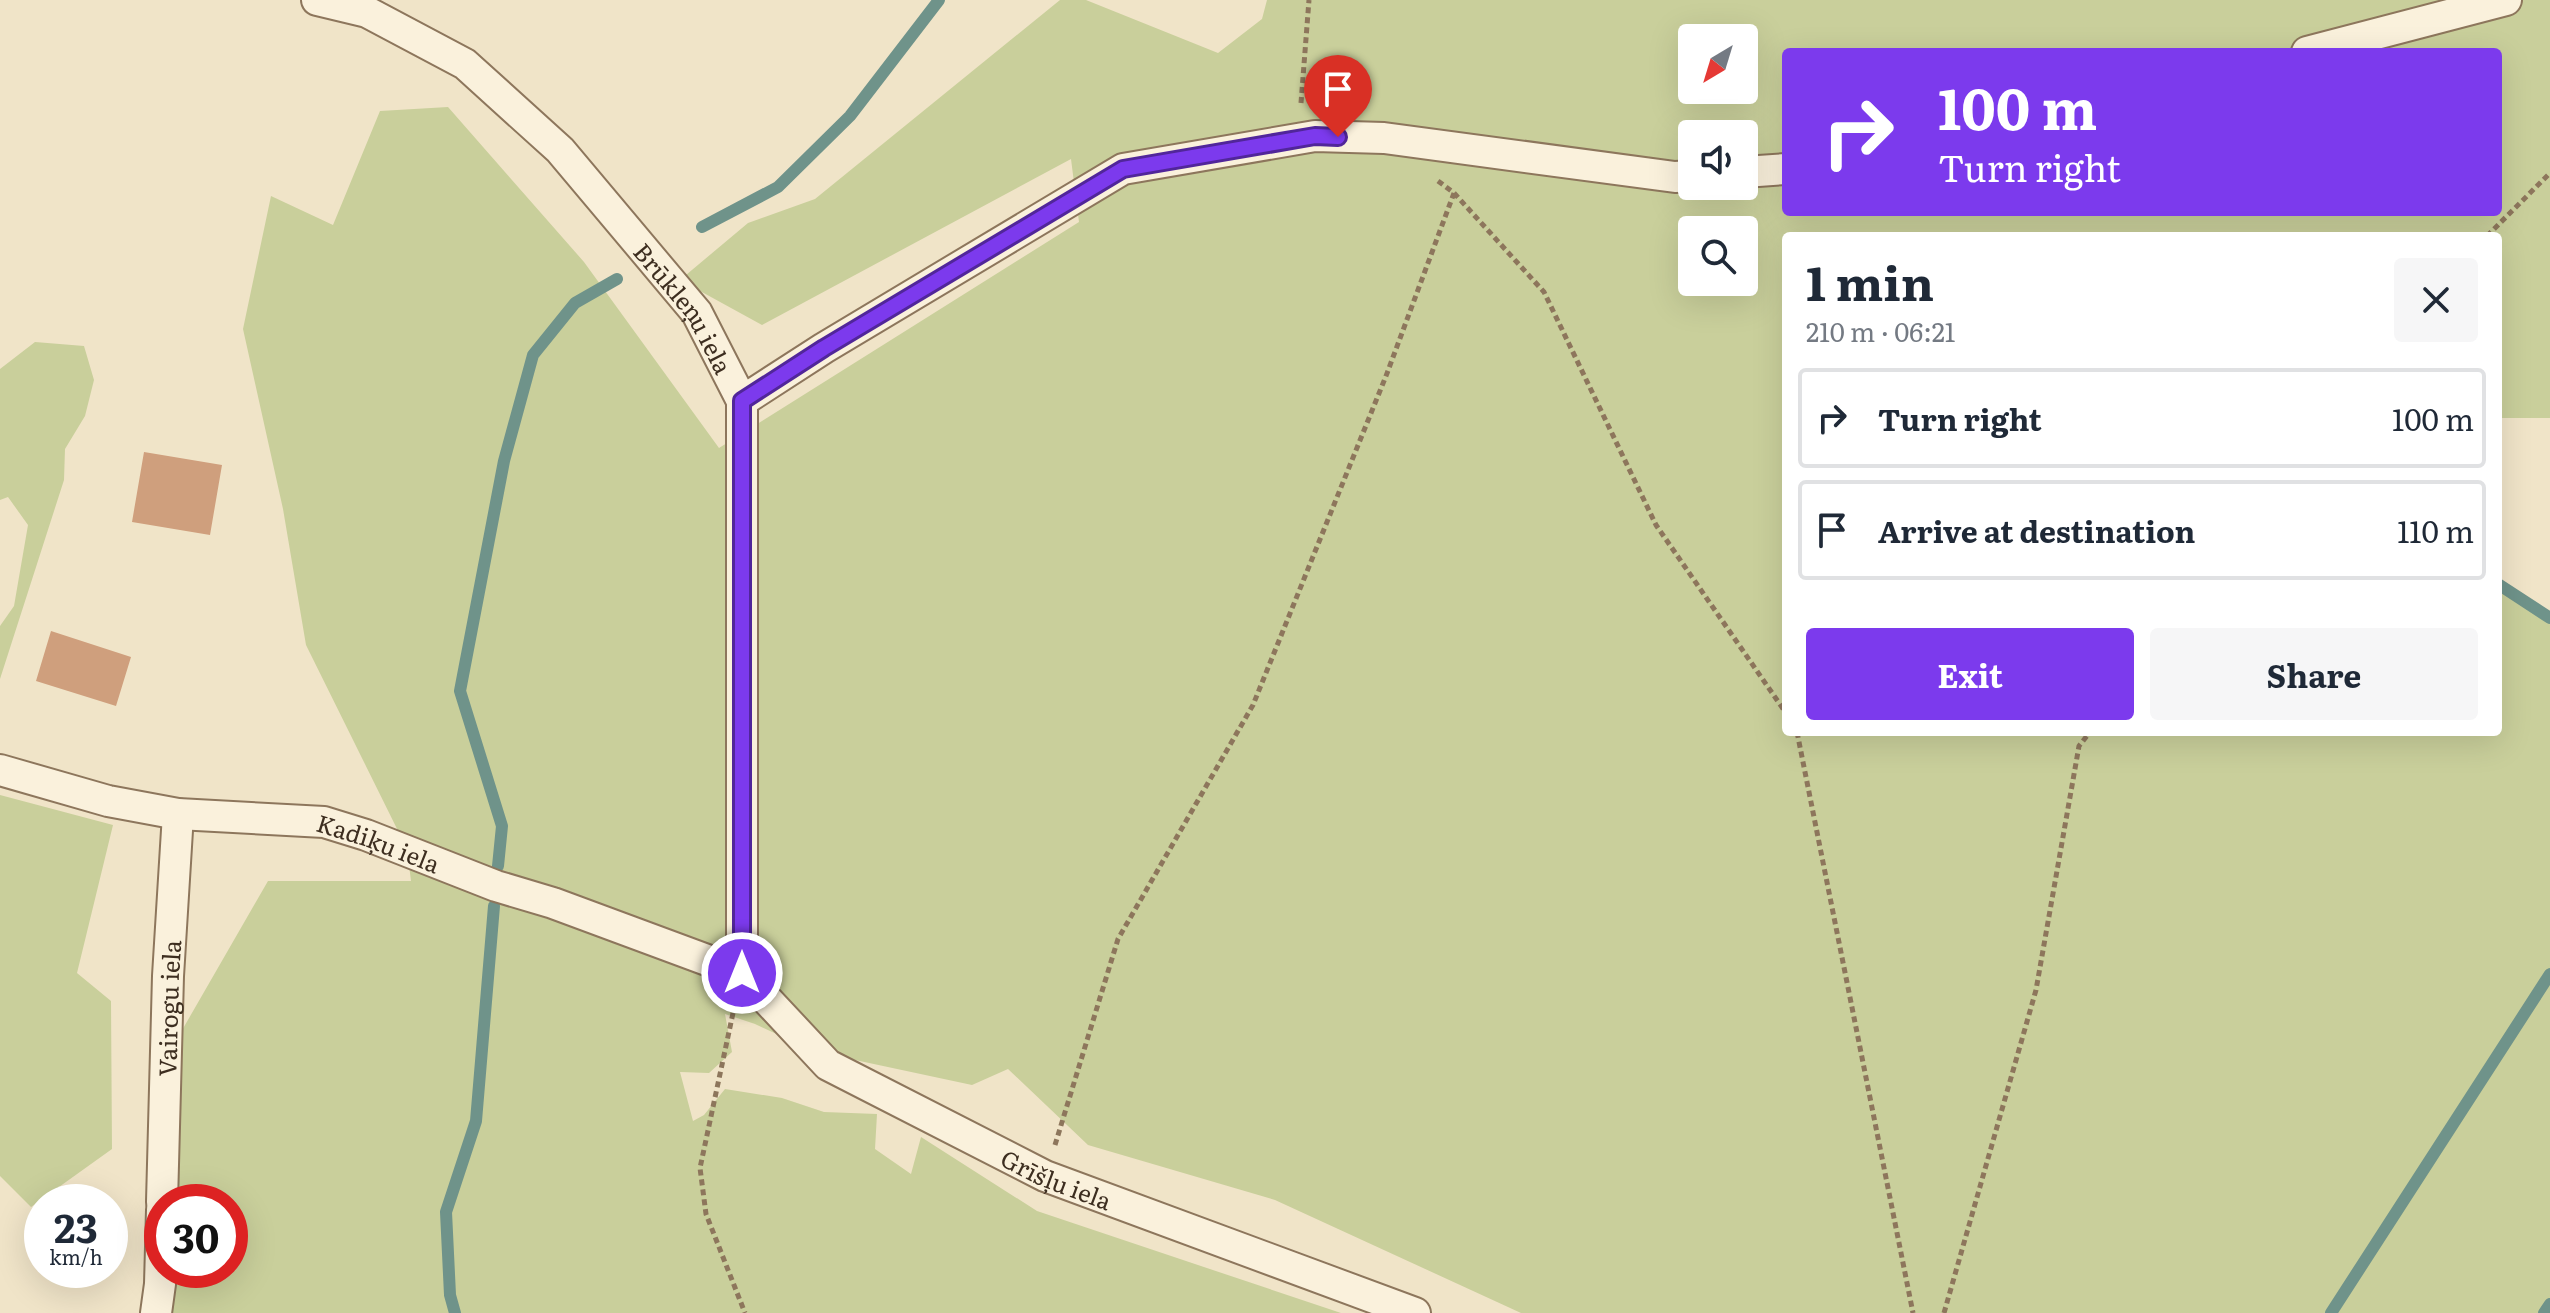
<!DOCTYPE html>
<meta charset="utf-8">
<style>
body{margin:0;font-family:Literata,serif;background:#f6f6f7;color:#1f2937;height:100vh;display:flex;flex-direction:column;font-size:30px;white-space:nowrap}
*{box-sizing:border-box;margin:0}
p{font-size:26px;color:#747a83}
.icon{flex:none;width:44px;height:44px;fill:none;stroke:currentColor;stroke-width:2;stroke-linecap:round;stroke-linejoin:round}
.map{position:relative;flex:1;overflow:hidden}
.sheet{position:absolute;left:1782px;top:232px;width:720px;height:504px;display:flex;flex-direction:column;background:#fff;border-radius:8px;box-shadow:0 8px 32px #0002}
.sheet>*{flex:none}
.hud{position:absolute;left:1782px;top:48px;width:720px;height:168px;border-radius:8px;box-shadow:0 8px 32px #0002;background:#7c3aed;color:#fff;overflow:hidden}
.needle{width:52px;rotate:218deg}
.tools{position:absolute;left:1678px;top:24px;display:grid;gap:16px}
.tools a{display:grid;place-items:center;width:80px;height:80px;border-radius:8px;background:#fff;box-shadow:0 8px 32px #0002;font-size:40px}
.speed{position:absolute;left:24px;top:1184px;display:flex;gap:16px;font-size:40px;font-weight:700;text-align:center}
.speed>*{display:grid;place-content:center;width:104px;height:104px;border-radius:50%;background:#fff;box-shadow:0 8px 32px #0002;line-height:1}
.speed small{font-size:20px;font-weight:400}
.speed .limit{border:12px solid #d22;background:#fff;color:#111}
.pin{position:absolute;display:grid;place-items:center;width:68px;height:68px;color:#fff;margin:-82px -34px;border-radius:50% 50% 50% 0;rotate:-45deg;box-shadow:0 0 8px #0007}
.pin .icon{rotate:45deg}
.me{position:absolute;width:88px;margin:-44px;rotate:0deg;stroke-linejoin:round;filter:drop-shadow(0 0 6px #0008)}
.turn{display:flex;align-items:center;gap:28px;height:168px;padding:0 24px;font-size:36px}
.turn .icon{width:104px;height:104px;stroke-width:2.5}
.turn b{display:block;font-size:56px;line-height:68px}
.round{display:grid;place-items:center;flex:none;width:84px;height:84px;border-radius:8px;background:#f6f6f7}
.summary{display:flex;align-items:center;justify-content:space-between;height:136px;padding:0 24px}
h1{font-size:48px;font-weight:700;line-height:60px}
.cta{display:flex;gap:16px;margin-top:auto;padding:16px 24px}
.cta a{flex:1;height:92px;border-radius:8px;background:#7c3aed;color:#fff;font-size:32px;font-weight:700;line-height:92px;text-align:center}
.cta a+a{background:#f6f6f7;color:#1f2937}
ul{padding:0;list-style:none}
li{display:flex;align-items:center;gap:24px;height:100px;margin:0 16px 12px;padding:0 8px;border:4px solid #e0e1e3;border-radius:8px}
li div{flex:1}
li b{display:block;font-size:30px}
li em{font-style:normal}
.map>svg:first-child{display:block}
.green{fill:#c9cf9b;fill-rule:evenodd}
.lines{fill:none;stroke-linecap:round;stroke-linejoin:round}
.stream{stroke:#6f938a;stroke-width:12}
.building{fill:#cf9f7d}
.street-casing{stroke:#8d765c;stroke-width:34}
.path{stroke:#8d765c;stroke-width:5;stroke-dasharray:6 4;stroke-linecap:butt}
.street{stroke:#faf1dc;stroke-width:30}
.route-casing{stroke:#51269a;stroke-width:20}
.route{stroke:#7c3aed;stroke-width:14}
.labels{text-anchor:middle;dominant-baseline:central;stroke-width:8;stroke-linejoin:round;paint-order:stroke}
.street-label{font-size:24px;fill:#3d2e20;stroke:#f7eed8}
</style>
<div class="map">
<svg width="2550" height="1313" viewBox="0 0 2550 1313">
<rect width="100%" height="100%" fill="#f0e4c8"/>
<path class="green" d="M1060 0H1086L1218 53 1262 19 1267 0H2550V418H2498V236H1786V732H2498V584L2550 618V1313H1521L1275 1200 1088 1145 1008 1069 972 1085 813 1051 755 1024 725 1014 732 1052 709 1073 680 1072 693 1121 704 1115 725 1089 782 1098 824 1112 877 1114 875 1149 911 1174 921 1137 1037 1211 1341 1313H166L172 1270H230V1202H176L181 1032 268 881H411L407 849 306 645 283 509 243 329 271 196 333 225 380 111 448 107 584 262 719 448 1079 222 1071 159 762 325 680 280 748 223 815 199ZM1692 38H1744V90H1692ZM1786 52H2498V212H1786ZM1692 134H1744V186H1692ZM1692 230H1744V282H1692Z
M35 342 84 346 94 380 85 416 65 449 64 480 0 679V626L14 606 28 525 8 497 0 500V369Z
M0 795 113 825 77 973 111 1001 112 1149 31 1207 0 1176Z"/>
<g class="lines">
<path class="stream" d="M702 227 778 187 850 116 939 0
M2498 584 2550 618
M498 866 502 826 460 691 504 461 533 355 575 303 617 279
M455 1313 450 1295 446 1212 476 1121 494 906
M2331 1313 2550 974
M2544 1313 2550 1304"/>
</g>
<path class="building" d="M144 452 222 465 210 535 132 522Z
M51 631 131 657 116 706 36 681Z"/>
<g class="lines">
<defs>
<g id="street">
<path id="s1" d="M317 0 367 12 465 64 560 150 697 313 742 401V973"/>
<path d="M2307 52 2506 0"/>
<path d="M1744 172 1786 169"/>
<path d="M742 401 824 348 1123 169 1315 136 1384 138 1675 177 1692 176"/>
<path id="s2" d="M0 770 108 801 178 814 324 822 366 835 496 886 553 903 742 973 828 1065 1045 1176 1415 1313"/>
<path id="s3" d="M162 1202 168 976 178 814"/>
<path d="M156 1313 160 1284 162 1210"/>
</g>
</defs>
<use href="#street" class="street-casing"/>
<path class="path" d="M1301 103 1309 0
M1438 181 1454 193 1544 292 1656 525 1786 713
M2487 236 2550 173
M1797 732 1913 1313
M733 1013 700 1168 706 1214 745 1313
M1055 1145 1118 939 1253 705 1386 376 1454 193
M1944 1313 2036 990 2079 746 2090 732"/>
<use href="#street" class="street"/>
</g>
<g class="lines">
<defs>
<path id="route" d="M742 973V401L824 348 1123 169 1315 136 1338 137"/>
</defs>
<use href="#route" class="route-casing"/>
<use href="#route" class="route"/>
</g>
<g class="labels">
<g class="street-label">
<text stroke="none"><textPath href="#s1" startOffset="492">Brūkleņu iela</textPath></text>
<text stroke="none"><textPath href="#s2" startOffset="388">Kadiķu iela</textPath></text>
<text stroke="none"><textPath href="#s3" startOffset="194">Vairogu iela</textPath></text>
<text stroke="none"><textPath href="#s2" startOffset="1156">Grīšļu iela</textPath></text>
</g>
</g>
</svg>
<div class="tools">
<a><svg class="needle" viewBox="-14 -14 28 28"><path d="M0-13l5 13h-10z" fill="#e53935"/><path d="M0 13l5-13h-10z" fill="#747a83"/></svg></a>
<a><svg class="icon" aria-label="sound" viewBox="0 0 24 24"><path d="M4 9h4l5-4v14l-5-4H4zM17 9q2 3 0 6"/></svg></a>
<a><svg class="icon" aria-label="search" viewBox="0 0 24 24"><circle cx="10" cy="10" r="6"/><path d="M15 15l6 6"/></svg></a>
</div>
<div class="speed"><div>23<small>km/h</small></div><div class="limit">30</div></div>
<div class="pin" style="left:1338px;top:137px;background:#d93025"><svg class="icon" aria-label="arrive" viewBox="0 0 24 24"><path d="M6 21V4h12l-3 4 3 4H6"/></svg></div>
<svg class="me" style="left:742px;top:973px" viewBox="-20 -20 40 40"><circle r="17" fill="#7c3aed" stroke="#fff" stroke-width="3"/><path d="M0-11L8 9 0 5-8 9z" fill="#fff"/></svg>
<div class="hud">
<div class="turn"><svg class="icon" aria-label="right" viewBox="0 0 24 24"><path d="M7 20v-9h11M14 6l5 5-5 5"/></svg><div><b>100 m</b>Turn right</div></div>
</div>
<section class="sheet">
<div class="summary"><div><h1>1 min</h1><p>210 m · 06:21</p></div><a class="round"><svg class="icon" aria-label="close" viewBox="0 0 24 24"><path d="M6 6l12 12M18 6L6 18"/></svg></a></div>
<ul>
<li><svg class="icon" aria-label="right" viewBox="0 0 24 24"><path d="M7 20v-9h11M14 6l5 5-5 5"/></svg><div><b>Turn right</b></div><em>100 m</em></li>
<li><svg class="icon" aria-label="arrive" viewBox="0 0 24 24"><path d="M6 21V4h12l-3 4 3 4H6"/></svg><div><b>Arrive at destination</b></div><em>110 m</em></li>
</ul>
<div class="cta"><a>Exit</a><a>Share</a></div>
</section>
</div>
